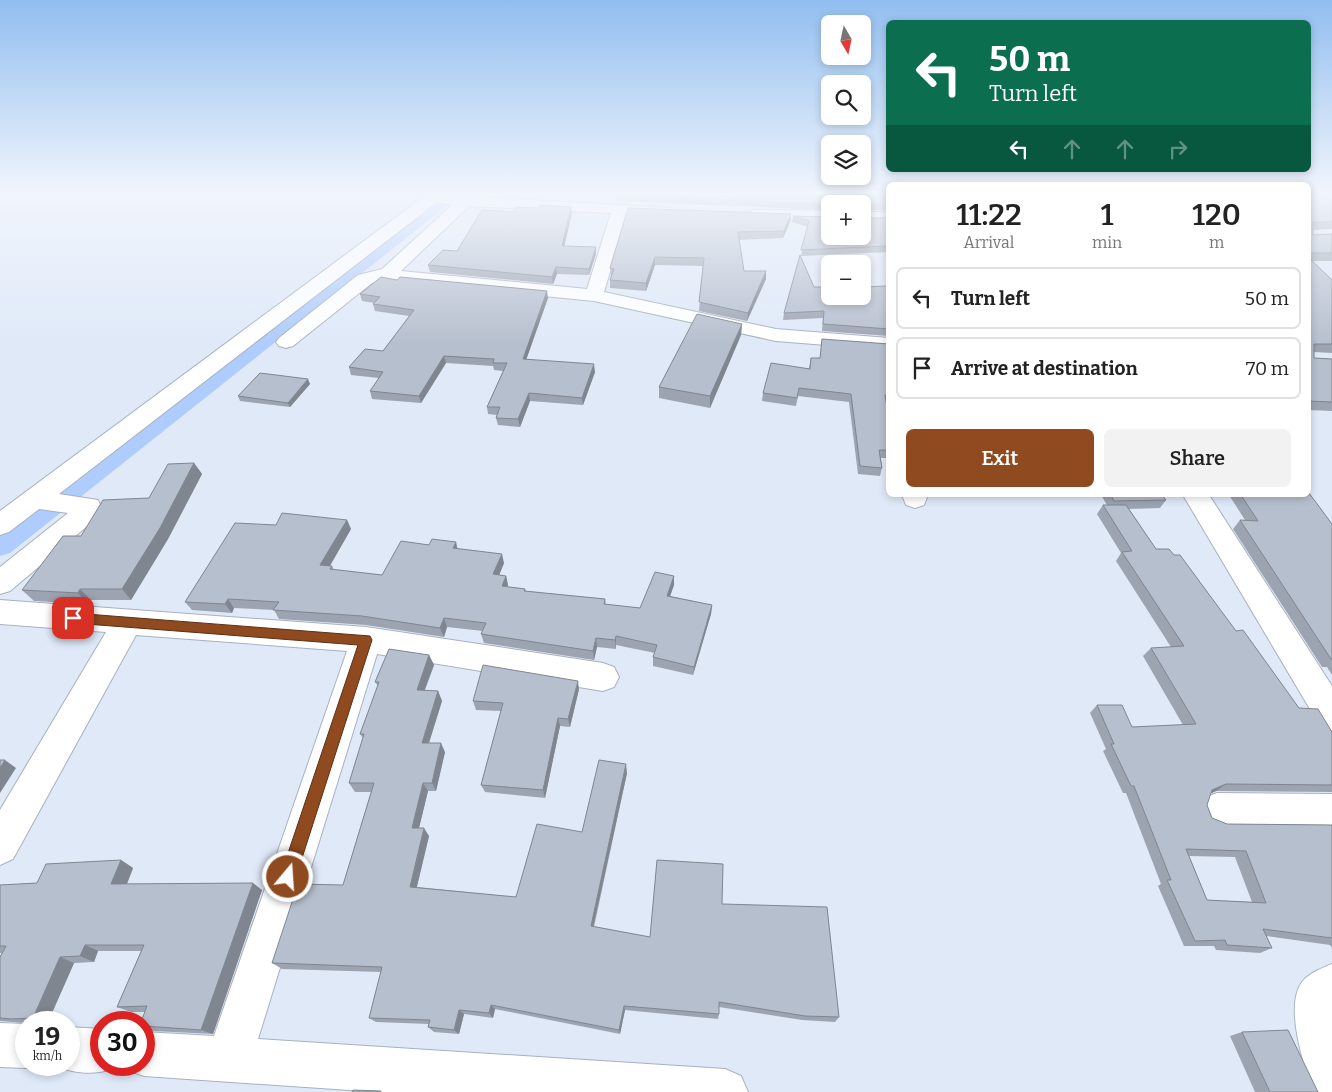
<!DOCTYPE html>
<meta charset="utf-8">
<style>
body{margin:0;font-family:Bitter,serif;background:#f2f2f2;color:#222;height:100vh;display:flex;flex-direction:column;font-size:19px;white-space:nowrap}
*{box-sizing:border-box;margin:0}
p{font-size:16px;color:#767676}
.icon{flex:none;width:28px;height:28px;fill:none;stroke:currentColor;stroke-width:2;stroke-linecap:round;stroke-linejoin:round}
.map{position:relative;flex:1;overflow:hidden}
.sheet{position:absolute;left:886px;top:182px;width:425px;height:315px;display:flex;flex-direction:column;background:#fff;border-radius:8px;box-shadow:0 2px 8px #0003}
.sheet>*{flex:none}
.banner{position:absolute;left:886px;top:20px;width:425px;height:152px;border-radius:8px;box-shadow:0 2px 8px #0003;background:#0b6e4f;color:#fff;overflow:hidden}
.needle{width:32px;rotate:171deg}
.controls{position:absolute;left:821px;top:15px;display:grid;gap:10px}
.controls a{display:grid;place-items:center;width:50px;height:50px;border-radius:8px;background:#fff;box-shadow:0 2px 8px #0003;font-size:25px}
.speed{position:absolute;left:15px;top:1011px;display:flex;gap:10px;font-size:25px;font-weight:700;text-align:center}
.speed>*{display:grid;place-content:center;width:65px;height:65px;border-radius:50%;background:#fff;box-shadow:0 2px 8px #0003;line-height:1}
.speed small{font-size:12px;font-weight:400}
.speed .limit{border:8px solid #d22;background:#fff;color:#111}
.pin{position:absolute;display:grid;place-items:center;width:42px;height:42px;color:#fff;margin:-21px;border-radius:10px;box-shadow:0 2px 8px #0006}
.me{position:absolute;width:55px;margin:-28px;rotate:18deg;stroke-linejoin:round;filter:drop-shadow(0 0 4px #0008)}
.turn{display:flex;align-items:center;gap:18px;height:105px;padding:0 20px;font-size:22px}
.turn .icon{width:65px;height:65px;stroke-width:2.5}
.turn b{display:block;font-size:35px;line-height:42px}
.lanes{display:flex;align-items:center;height:48px;padding:0 20px;background:#0003;justify-content:center;gap:25px;direction:ltr}
.lanes .off{opacity:.35}
.eta{display:flex;justify-content:space-evenly;align-items:center;height:85px;text-align:center}
.eta b{font-size:30px;font-weight:600;line-height:35px}
.cta{display:flex;gap:10px;margin-top:auto;padding:10px 20px}
.cta a{flex:1;height:58px;border-radius:8px;background:#8f4a20;color:#fff;font-size:20px;font-weight:600;line-height:58px;text-align:center}
.cta a+a{background:#f2f2f2;color:#222}
ul{padding:0;list-style:none}
li{display:flex;align-items:center;gap:15px;height:62px;margin:0 10px 8px;padding:0 10px;border:2px solid #e0e0e0;border-radius:8px}
li div{flex:1}
li b{display:block;font-size:19px}
li em{font-style:normal}
.map>svg:first-child{display:block}
.lines{fill:none;stroke-linecap:round;stroke-linejoin:round}
.canal{fill:#aeccfd;fill-rule:evenodd}
.minor-casing{stroke:#a8b1c0;stroke-width:2}
.minor{fill:#fff;fill-rule:evenodd}
.wall{fill:#9da4b1;fill-rule:evenodd}
.shaded-wall{fill:#7f8690}
.building{fill:#b6bfce;stroke:#7f8690;fill-rule:evenodd}
.route{fill:#8f4a20;stroke:#5d3015}
</style>
<div class="map">
<svg width="1332" height="1092" viewBox="0 0 1332 1092">
<rect width="100%" height="100%" fill="#dfe9f8"/>
<g class="lines">
<path class="canal" d="M446 192H464L10 553 0 556V531Z"/>
<defs>
<path id="minor" d="M430 192H448L446 194 458 196 672 208 674 211 672 214 666 216 627 214 604 292 776 329 889 338V350L776 341 594 301 381 280 372 283 293 346 286 348 279 346 276 342 279 338 358 275 382 269 452 205 437 202 59 494 98 500 102 510 98 517 10 591 0 594V567L68 513 39 509 9 532 0 535V511ZM469 206 611 213 587 289 401 271Z
M754 210 830 211V221L748 218 746 215 748 212Z
M862 212H889V222H862Z
M902 495H928L924 505 915 508 906 505Z
M1183 495H1209L1332 686V730L1320 726Z
M0 600 366 627 603 663 614 667 619 677 614 687 603 691 377 654 258 1039 725 1069 741 1076 748 1092H379L144 1076 128 1070 126 1065H144V1032L214 1036 347 651 136 635 13 859 0 865V810L106 632 0 624Z
M1217 793 1332 794V830L1217 829 1204 824 1199 811 1204 798Z
M1332 964V1092H1314C1304 1067 1284 1006 1302 982 1309 973 1322 968 1332 964Z
M0 1023 26 1024V1065H34L26 1068 0 1067Z
M69 1027 101 1029V1065H117V1067C94 1076 76 1074 54 1065H69Z"/>
</defs>
<use href="#minor" class="minor-casing"/>
<use href="#minor" class="minor"/>
</g>
<path class="wall" d="M889 192V210H862V204H830V210L617 201V195Z
M1309 196 1332 197V229L1313 230V235L1332 234V261H1312L1332 280V353L1314 352V358L1332 359V411L1309 410Z
M571 207 572 213 564 246 596 254 589 275 557 274 553 284 430 272 428 265 457 251 514 212 539 208Z
M791 214 790 222 783 238 739 240 744 271 766 279 747 321 699 311 703 266 655 265 646 291 610 288V280L611 276 610 268Z
M793 216 889 218V249H888L887 252 801 256 808 227 792 222Z
M397 280 548 298 526 359 595 372 583 405 530 401 520 427 498 425 496 418 497 415 488 414 487 407 503 371 494 370 493 366 446 363 421 403 372 399 370 391 379 378 351 375 349 367 383 351 409 316 375 311 373 304 374 303 362 301 360 294Z
M814 287 889 292V336L822 331 823 318 783 320 784 313Z
M742 324 741 335 710 408 659 398V387Z
M822 339 889 344V403H886L889 418V458H881L882 468 880 476 858 474 849 402 798 396 796 406 762 401 763 393 809 368 811 358H820Z
M310 384 290 407 240 401 238 396Z
M194 463 202 474 168 539 131 600H91L88 604 34 601 22 590 81 536 149 498Z
M1101 495H1162L1166 500 1160 508 1129 509 1156 549 1236 631 1299 708 1332 732V792L1216 791 1210 794 1207 805 1212 818 1227 824 1332 825V948L1330 945 1266 936 1272 948 1260 953 1216 950 1214 946H1184L1158 886 1161 884 1126 793H1123L1103 751 1106 749 1090 713 1097 705 1132 727 1183 725 1143 656 1151 648 1171 647 1116 561 1121 553 1097 514 1103 505H1107ZM1189 856 1235 857 1252 902 1207 900Z
M1229 495H1309L1332 524V675L1327 667H1322L1233 529 1240 520H1245Z
M347 520 351 529 330 566H332L334 570 382 575 458 549 504 563 499 575 506 576 508 585 507 587 525 589 526 591 605 599 606 605 640 608 674 576V585L670 596 712 605 711 614 693 675 653 666V657L655 653 616 645V649L597 647 594 660 484 643 481 634 483 631 447 627 444 637 366 625 279 619 274 610 234 608 232 613 192 610 185 602 276 525Z
M429 655 434 665 425 690 438 691 442 701 429 743 445 752 436 791H428L419 828 429 836 417 887 516 897 582 832 627 773 594 927 650 937 722 904 839 1017 835 1022 802 1020 719 1007V1014L718 1019 625 1010 620 1034 495 1009 493 1018 464 1014 459 1034 434 1032 428 1027 429 1024 376 1022 369 1018 381 972 282 969 272 963 343 885 371 792H355L349 783 363 738 360 734 378 686 375 682Z
M579 689 570 727 560 726 545 798 485 792 481 785 501 711 476 710 473 701Z
M121 860 133 868 127 884 262 890 213 1034 153 1031 144 1028 145 1012H131L117 1007 141 951H98L94 962 74 963 48 1022H26V1023L0 1021V957L2 953H0V885L37 883Z
M1242 1032 1318 1092H1255L1230 1036Z"/>
<path class="shaded-wall" d="M571 207 572 213 563 252 562 246Z
M791 214 790 222 783 238 784 231Z
M596 247V254L589 275V269Z
M655 257V265L646 291V283Z
M556 267 557 274 553 284 552 277Z
M766 271V279L747 321 748 313Z
M547 291 548 298 524 366 523 359Z
M742 324 741 335 710 408V396Z
M444 356 446 363 421 403 419 396Z
M594 364 595 372 583 405 582 398Z
M308 379 310 384 290 407 288 403Z
M529 393 530 401 520 427 518 419Z
M194 463 202 474 168 539 131 600 122 589Z
M347 520 351 529 325 574 320 565Z
M456 542 458 551 453 548Z
M502 554 504 563 496 583 493 574Z
M506 576 508 585 504 595 502 586Z
M674 576V585L667 605V596Z
M80 589 91 600 88 604 78 593Z
M228 599 234 608 232 613 225 604Z
M712 605 711 614 693 675 694 667Z
M444 618 447 627 444 637 440 628Z
M616 636V649L615 640Z
M596 638 597 647 594 660 593 651Z
M429 655 434 665 421 699 417 690Z
M578 681 579 689 570 727 568 719Z
M438 691 442 701 426 752 422 743Z
M558 718 560 726 545 798 543 790Z
M441 743 445 752 436 791 432 783Z
M5 760 16 768 0 793V768Z
M626 764 627 773 592 932 591 926Z
M423 783 428 791 417 836 412 828Z
M1226 784 1216 791 1202 797 1212 790Z
M424 828 429 836 415 894 410 887Z
M121 860 133 868 124 891 111 884Z
M253 883 262 890 213 1034 201 1030Z
M85 945 98 951 94 962 80 956Z
M60 957 74 963 48 1022 33 1018Z
M491 1005 495 1009 493 1018 489 1013Z
M624 1006 625 1010 620 1034 619 1030Z
M459 1010 464 1014 459 1034 454 1030Z"/>
<path class="building" d="M617 192H889V204L862 205V204H830L617 195Z
M1309 196 1332 197V222H1313V235L1332 234V253H1309Z
M540 205 571 207 562 246 596 247 589 269 556 267 552 277 428 265 443 250 457 251 482 210 514 212 516 207 539 208Z
M628 208 791 214 784 231 738 232 744 271H766L748 313 699 302 704 258 655 257 646 283 610 280 614 269 610 268Z
M793 216 830 217V236H862V218H889V243H887L889 246 801 250 809 221Z
M800 255 814 287H830V296H862V287L886 286 889 292V329L823 324 824 311 784 313Z
M1309 258 1332 280V344H1314V358L1332 359V402L1309 401Z
M381 277 397 280 400 277 547 291 523 359 594 364 582 398 529 393 518 419 496 418 500 407H487L507 363H493L494 359 444 356 419 396 370 391 383 372 349 367 365 349 383 351 414 310 373 304 380 297 360 294Z
M697 314 742 324 710 396 659 387Z
M822 339 889 344V395H885L889 418V450H879L882 468 860 466 851 394 799 388 797 398 763 393 771 363 810 369 811 358H820Z
M260 373 308 379 288 403 238 396Z
M194 463 160 528 122 589H80L78 593 22 590 63 536H81L103 500 149 498 168 464Z
M1309 493 1332 524V659H1331L1240 520 1258 521 1241 495H1309Z
M1111 495H1162L1166 500 1114 501Z
M1103 505H1126L1156 549H1169L1174 555H1180L1236 631 1243 630 1299 708 1318 709 1332 732V785L1226 784 1212 790 1207 805 1212 818 1227 824 1332 825V938L1263 929 1272 948 1227 945 1225 940 1195 941 1167 880H1171L1134 786H1131L1111 744H1114L1097 705H1122L1132 727 1196 724 1151 648 1184 646 1122 552 1132 551ZM1186 849 1246 851 1266 903 1207 900Z
M282 513 347 520 320 565 332 566 330 569 382 575 401 541 429 545 432 539 456 542 453 548 502 554 493 574 506 576 502 586 525 589 524 591 605 599 604 604 640 608 655 572 674 576 667 596 712 605 694 667 653 657 657 645 616 636 615 640 596 638 593 651 481 634 486 623 444 618 440 628 362 616 273 610 279 602 228 599 225 604 185 602 235 523 276 525Z
M389 649 429 655 417 690 438 691 422 743H441L432 783H423L412 828H424L410 887 516 897 537 824 582 832 599 760 626 764 591 926 650 937 657 860 723 864 722 904 827 907 839 1017 805 1016 719 1002V1014L624 1006 619 1030 491 1005 489 1013 459 1010 454 1030 428 1027 430 1020 369 1018 382 967 272 963 298 884 343 885 374 783H349L364 734H360L379 682H375Z
M483 665 578 681 568 719 558 718 543 790 481 785 503 703 473 701Z
M0 760H5L0 768Z
M121 860 111 884 253 883 201 1030 144 1026V1022H141L147 1006 117 1007 144 945H85L80 956 60 957 33 1018 11 1019 0 1018V957L6 946H0V885L37 883 46 864Z
M1288 1030 1318 1092H1270L1242 1032Z
M353 1090 381 1091V1092H352Z"/>
<linearGradient id="sky" x2="0" y2="1"><stop stop-color="#91bef0"/><stop offset="0.56" stop-color="#f1f5fc"/><stop offset="1" stop-color="#f1f5fc" stop-opacity="0"/></linearGradient>
<rect width="1332" height="345" fill="url(#sky)"/>
<path class="route" d="M73 613 370 636 372 640 294 883 288 885 283 883 280 877 358 645 73 623 69 621 67 618 69 614Z"/>
</svg>
<div class="controls">
<a><svg class="needle" viewBox="-14 -14 28 28"><path d="M0-13l5 13h-10z" fill="#e53935"/><path d="M0 13l5-13h-10z" fill="#767676"/></svg></a>
<a><svg class="icon" aria-label="search" viewBox="0 0 24 24"><circle cx="10" cy="10" r="6"/><path d="M15 15l6 6"/></svg></a>
<a><svg class="icon" aria-label="layers" viewBox="0 0 24 24"><path d="M12 4l9 5-9 5-9-5zM3 14l9 5 9-5"/></svg></a>
<a>+</a>
<a>−</a>
</div>
<div class="speed"><div>19<small>km/h</small></div><div class="limit">30</div></div>
<div class="pin" style="left:73px;top:618px;background:#d93025"><svg class="icon" aria-label="arrive" viewBox="0 0 24 24"><path d="M6 21V4h12l-3 4 3 4H6"/></svg></div>
<svg class="me" style="left:288px;top:877px" viewBox="-20 -20 40 40"><circle r="17" fill="#8f4a20" stroke="#fff" stroke-width="3"/><path d="M0-11L8 9 0 5-8 9z" fill="#fff"/></svg>
<div class="banner">
<div class="turn"><svg class="icon" aria-label="left" viewBox="0 0 24 24"><path d="M17 20v-9H6M10 6l-5 5 5 5"/></svg><div><b>50 m</b>Turn left</div></div>
<div class="lanes"><svg class="icon" aria-label="left" viewBox="0 0 24 24"><path d="M17 20v-9H6M10 6l-5 5 5 5"/></svg><svg class="icon off" aria-label="ahead" viewBox="0 0 24 24"><path d="M12 20V5M6 11l6-6 6 6"/></svg><svg class="icon off" aria-label="ahead" viewBox="0 0 24 24"><path d="M12 20V5M6 11l6-6 6 6"/></svg><svg class="icon off" aria-label="right" viewBox="0 0 24 24"><path d="M7 20v-9h11M14 6l5 5-5 5"/></svg></div>
</div>
<section class="sheet">
<div class="eta">
<div><b>11:22</b><p>Arrival</p></div>
<div><b>1</b><p>min</p></div>
<div><b>120</b><p>m</p></div>
</div>
<ul>
<li><svg class="icon" aria-label="left" viewBox="0 0 24 24"><path d="M17 20v-9H6M10 6l-5 5 5 5"/></svg><div><b>Turn left</b></div><em>50 m</em></li>
<li><svg class="icon" aria-label="arrive" viewBox="0 0 24 24"><path d="M6 21V4h12l-3 4 3 4H6"/></svg><div><b>Arrive at destination</b></div><em>70 m</em></li>
</ul>
<div class="cta"><a>Exit</a><a>Share</a></div>
</section>
</div>
